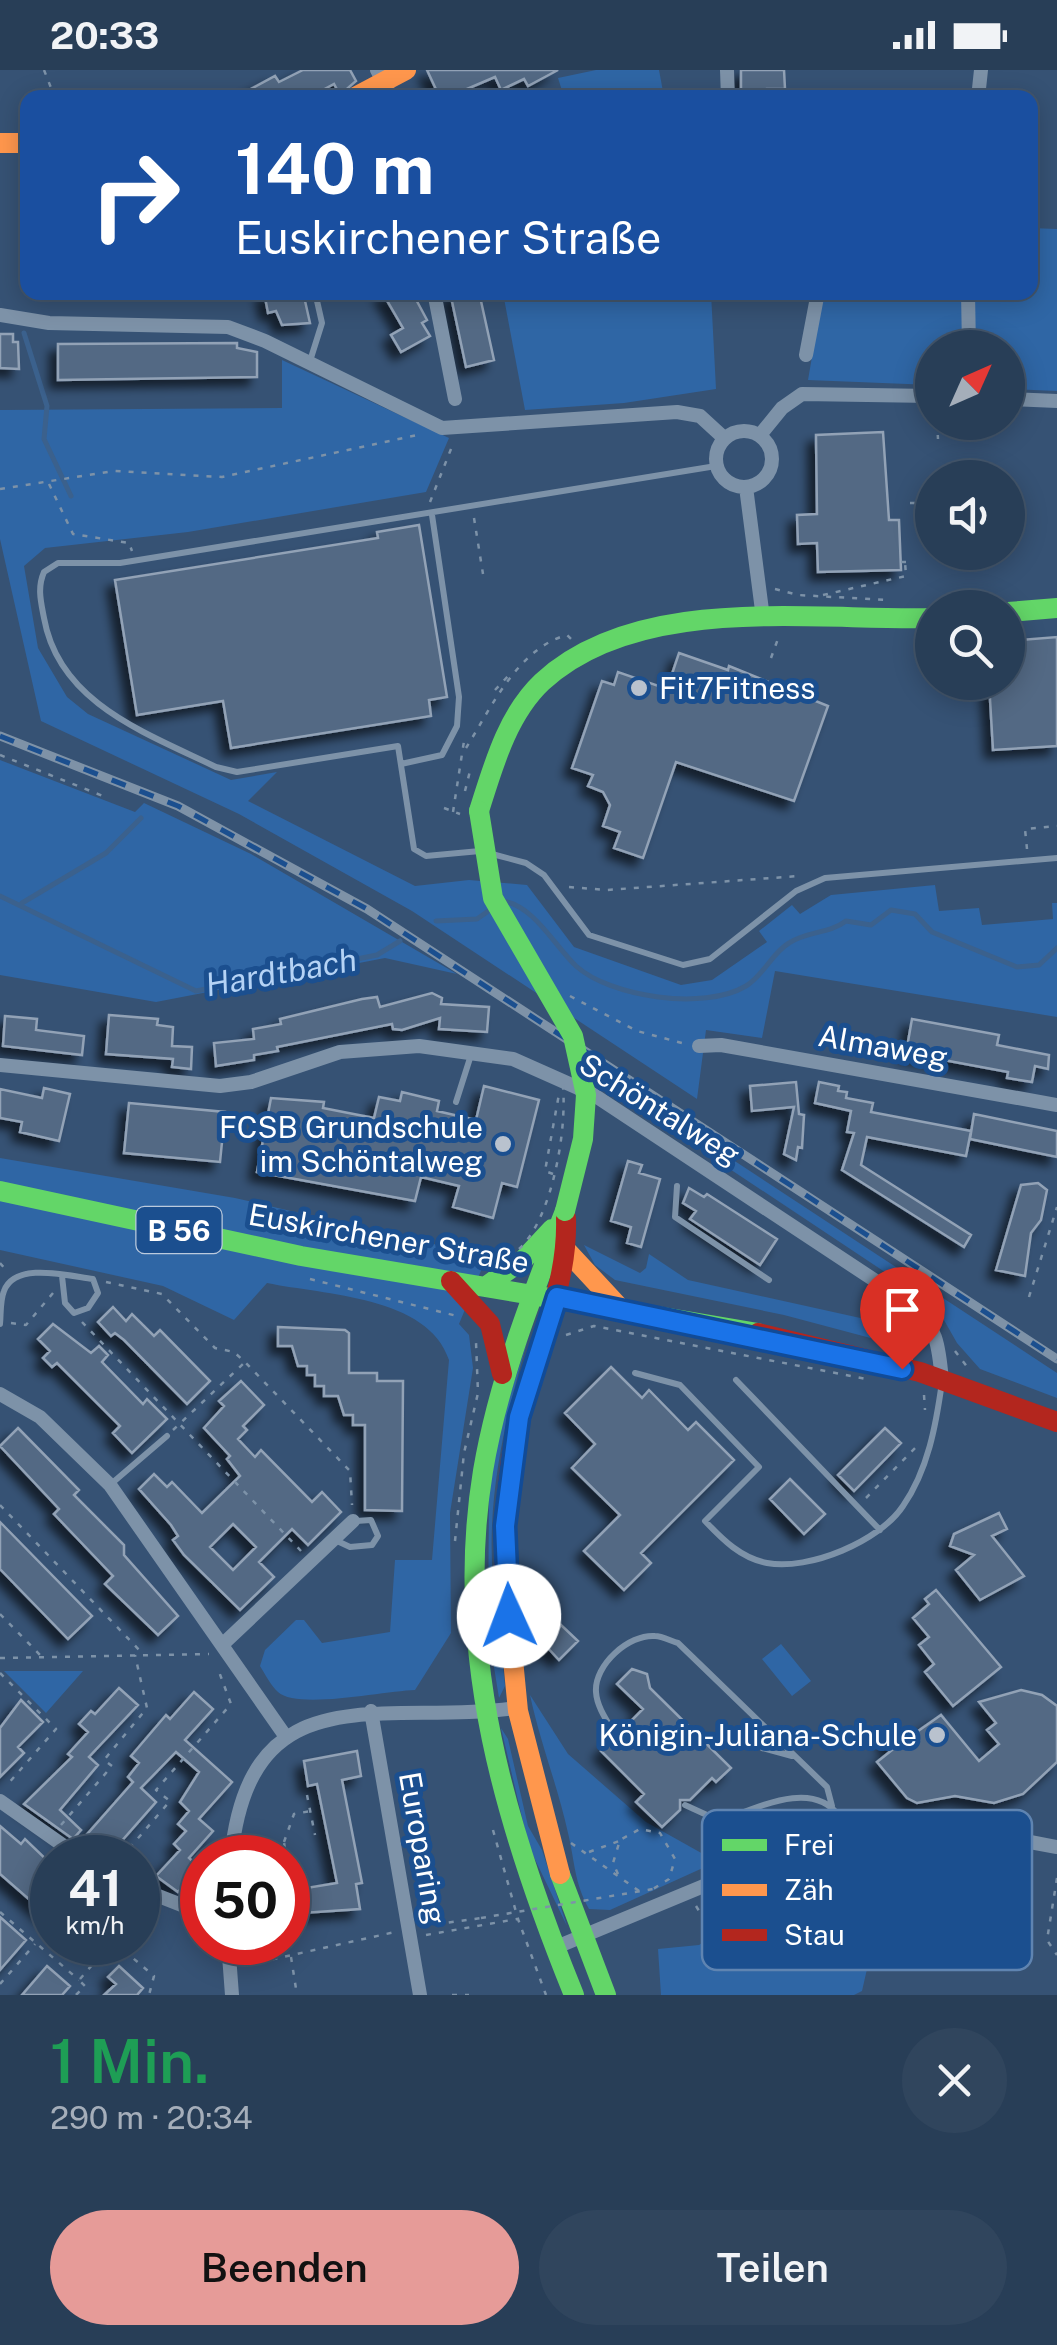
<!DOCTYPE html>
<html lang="de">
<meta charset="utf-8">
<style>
body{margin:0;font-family:"Public Sans",sans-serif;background:#30455d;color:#f1f3f6;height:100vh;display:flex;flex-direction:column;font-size:38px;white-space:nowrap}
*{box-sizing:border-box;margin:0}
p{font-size:32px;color:#a5aeba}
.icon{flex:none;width:55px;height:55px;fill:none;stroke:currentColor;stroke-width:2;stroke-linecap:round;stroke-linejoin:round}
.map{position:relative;height:1925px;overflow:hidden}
.panel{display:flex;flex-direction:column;background:#283e57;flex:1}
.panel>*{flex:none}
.top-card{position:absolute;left:20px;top:20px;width:1018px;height:210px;border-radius:20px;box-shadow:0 5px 25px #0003,0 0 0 2px #44576d;background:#1a4fa0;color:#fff;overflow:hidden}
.needle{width:65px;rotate:45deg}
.fabs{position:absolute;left:915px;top:260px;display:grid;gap:20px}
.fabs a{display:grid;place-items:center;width:110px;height:110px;border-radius:50%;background:#283e57;box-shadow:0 5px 25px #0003,0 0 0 2px #44576d;font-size:50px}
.speed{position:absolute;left:30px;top:1765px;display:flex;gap:20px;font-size:50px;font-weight:700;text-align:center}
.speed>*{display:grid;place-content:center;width:130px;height:130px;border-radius:50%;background:#283e57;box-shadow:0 5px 25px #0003,0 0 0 2px #44576d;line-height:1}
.speed small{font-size:25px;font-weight:400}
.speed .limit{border:15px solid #d22;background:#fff;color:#111}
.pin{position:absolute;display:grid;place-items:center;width:85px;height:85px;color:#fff;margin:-102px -42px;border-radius:50% 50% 50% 0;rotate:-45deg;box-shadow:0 0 10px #0007}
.pin .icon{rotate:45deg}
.me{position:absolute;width:110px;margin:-55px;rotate:358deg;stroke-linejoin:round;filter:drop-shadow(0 0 8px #0008)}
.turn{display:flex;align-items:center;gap:35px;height:210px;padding:0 50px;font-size:45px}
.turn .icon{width:130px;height:130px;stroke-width:2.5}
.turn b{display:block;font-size:70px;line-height:85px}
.round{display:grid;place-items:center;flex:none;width:105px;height:105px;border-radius:52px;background:#30455d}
.head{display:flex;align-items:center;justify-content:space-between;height:170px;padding:0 50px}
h1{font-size:60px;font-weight:600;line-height:75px;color:#1e9e55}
.primary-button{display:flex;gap:20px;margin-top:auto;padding:20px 50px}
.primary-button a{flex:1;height:115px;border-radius:60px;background:#e69b98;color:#111;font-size:40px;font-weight:600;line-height:115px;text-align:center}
.primary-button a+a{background:#30455d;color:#f1f3f6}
.status{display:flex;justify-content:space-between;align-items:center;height:70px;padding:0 50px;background:#283e57;direction:ltr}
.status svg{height:28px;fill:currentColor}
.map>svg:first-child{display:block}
.green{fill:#2f66a5}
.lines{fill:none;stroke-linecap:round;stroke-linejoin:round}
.stream{stroke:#3b618d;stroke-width:5}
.building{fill:#526984;stroke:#92a2b6;stroke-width:2.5;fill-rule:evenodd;filter:url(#shadow)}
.path{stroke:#7d92a8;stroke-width:2.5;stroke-dasharray:5 8;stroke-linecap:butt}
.lane{stroke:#7d92a8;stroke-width:6}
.street{stroke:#7d92a8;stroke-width:14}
.fast{stroke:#63d668;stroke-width:20}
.slow{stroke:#ff974d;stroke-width:20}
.jam{stroke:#b3261e;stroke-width:20}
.rail-casing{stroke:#7e92a7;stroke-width:9}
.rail{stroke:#1b4f8f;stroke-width:5;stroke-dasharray:15;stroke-linecap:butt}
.path-bridge{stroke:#7d92a8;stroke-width:2.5;stroke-dasharray:5 8;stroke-linecap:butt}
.fast-bridge{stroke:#63d668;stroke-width:20}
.route-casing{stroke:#114b97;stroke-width:25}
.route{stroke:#1a73e8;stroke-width:18}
.poi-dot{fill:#b9c2ce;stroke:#1b4f8f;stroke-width:4}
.labels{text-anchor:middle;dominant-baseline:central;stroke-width:10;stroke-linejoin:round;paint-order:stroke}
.shield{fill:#1b4f8f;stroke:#bbcadd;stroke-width:2.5}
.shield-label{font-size:28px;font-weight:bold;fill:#fff}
.poi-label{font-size:30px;fill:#fff;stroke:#1b4f8f;text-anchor:end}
.street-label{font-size:30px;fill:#fff;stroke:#1b4f8f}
.water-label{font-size:32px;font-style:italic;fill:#b5d3f5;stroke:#1b4f8f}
.key{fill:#1b4f8f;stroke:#5f84b1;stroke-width:2.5}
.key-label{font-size:28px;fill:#fff}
</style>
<div class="status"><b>20:33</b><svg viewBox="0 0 49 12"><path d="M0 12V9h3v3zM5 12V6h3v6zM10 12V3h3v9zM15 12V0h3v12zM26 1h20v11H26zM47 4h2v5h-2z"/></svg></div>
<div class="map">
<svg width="1057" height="1925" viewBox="0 0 1057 1925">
<defs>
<filter id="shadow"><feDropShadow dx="-8" dy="8" stdDeviation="5" flood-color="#0009"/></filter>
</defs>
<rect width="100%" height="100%" fill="#365274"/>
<path class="green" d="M596 0H659L664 27H564L558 8Z
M1030 158 1057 159V321L1008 319V278H932V315L808 310 823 223 1030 222Z
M503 223H711L716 319 624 333 525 340Z
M282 290 449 368 426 422 188 462 45 478 24 496 38 578 67 627 88 644 231 710 277 702 248 731 415 816 469 810 527 815 574 877 681 915 712 910 767 872 759 861 792 835 800 844 831 825 935 815 939 841 979 838 982 855 1053 849 1052 833H1057V947L775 901 762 968 706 960 697 1029 412 841 239 744 41 651 0 469V340L282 338Z
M0 690 135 742 144 733 251 784 457 904 385 888 156 932 0 905Z
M610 1009 1057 1303V1328L980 1299 957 1273 936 1236 611 1020Z
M0 1088 235 1128 438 1175 485 1191 459 1254 469 1265 473 1298 450 1443 451 1563 415 1620C384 1621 297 1640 278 1622 271 1616 265 1604 260 1596L265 1580 296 1550H304L322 1573 390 1562 395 1490H432L449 1290C428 1226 325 1225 267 1213L234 1250 163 1216 0 1180Z
M584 1175 640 1203 646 1198 649 1184 688 1210 901 1257 899 1265 878 1270 784 1245 615 1210 595 1195Z
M529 1266C506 1344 486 1427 493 1509 495 1544 502 1580 505 1616L499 1628 488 1560 489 1424 499 1359Z
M781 1574 811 1611 792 1626 762 1589Z
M4 1601H83L46 1643Z
M530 1625 568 1684 646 1752 712 1789 747 1778 610 1840 589 1839C574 1812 575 1792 568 1763 558 1717 540 1672 530 1625Z
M501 1658 508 1669 528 1756 542 1780 567 1856 529 1777Z
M808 1806 867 1899 862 1921 854 1925H661L658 1879 699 1875Z"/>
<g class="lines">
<path class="stream" d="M24 263 47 336 44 369 71 426
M0 826 196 921 377 885 400 871
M503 831C534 836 554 875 576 896 610 927 704 941 746 916 764 905 772 883 789 873 807 861 829 864 846 851L871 855 891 840 915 844 932 862 1017 897 1039 895 1057 878
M22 833 106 783 141 748
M436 851 477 849 494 837"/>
</g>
<path class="building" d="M303 0H350L356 11 340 25 334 14 308 28H234L275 6 279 12Z
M427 0H558L528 16 524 9 501 20 495 7 446 28H440Z
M741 0H784L785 19H767V28H741Z
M264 222H303L310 253 282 255 276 241 268 243Z
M382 222H412L427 250 422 253 430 266 401 282 391 265 403 258Z
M450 222H479L494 290 466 297Z
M0 264H13V272H18L19 299 0 298Z
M237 273V278L257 282V307L58 310V274Z
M883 362 889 450H899L901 500 818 502 817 473 798 474 797 445 817 444 816 365Z
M419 455 447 627 429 630 431 646 231 678 223 631 137 645 115 510 378 468 377 462Z
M1057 567V676L993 680 989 612H1008V571Z
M679 583 728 600 729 596 828 636 794 731 676 692 643 788 614 778 620 762 603 756 610 735 603 722 588 716 593 705 572 698 602 611 614 615 618 602 667 619Z
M432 923 442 928 441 934 489 937 487 962 439 959 440 948 402 960 393 959 392 954 277 977 278 981 254 985V990L216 996 214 973 254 969 253 959 281 954 280 949 362 929 377 927 380 937Z
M109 945 158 949 157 955 173 957 172 976 192 977 191 999 172 997 173 989 106 984Z
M5 946 37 949 36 960 84 966 82 985 3 976Z
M912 949 999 965 997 975 1049 985 1048 999 1035 996 1032 1012 1007 1008 1008 1002 906 983Z
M796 1012 799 1044 804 1045 802 1078 798 1077 796 1090 784 1084 794 1037 752 1041 750 1016Z
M819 1012 839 1016 838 1021 847 1022 846 1028 873 1033 871 1042 971 1061 966 1086 867 1067 861 1095 971 1165 964 1177 842 1100 854 1063 847 1062 851 1041 815 1033Z
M484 1016 539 1030 517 1117 502 1113 493 1148 453 1137 459 1116 421 1107 415 1131 257 1102 271 1028 324 1032 323 1038 374 1048 379 1027 400 1031 402 1022 439 1031 437 1041 476 1050Z
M44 1018 70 1024 59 1071 20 1062 22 1052 0 1048V1019L42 1028Z
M129 1033 225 1042 220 1092 124 1083Z
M974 1044 1057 1061V1087L970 1069Z
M628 1091 642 1095 639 1103 660 1109 641 1177 627 1173 631 1157 611 1151Z
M1038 1113 1047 1120 1041 1150 1031 1163 1025 1206 996 1200 1021 1115Z
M689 1118 704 1127 707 1124 777 1169 760 1195 690 1149 696 1141 683 1133Z
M113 1237 126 1251 132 1244 154 1266 160 1260 210 1311 187 1334 124 1270 115 1263 111 1266 98 1252Z
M53 1254 91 1283 99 1276 108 1285 102 1292 143 1334 147 1329 167 1349 132 1383 113 1363 120 1356 57 1293 52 1297 43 1288 50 1281 38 1269Z
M278 1257 345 1260 349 1263V1303H377V1311H403L402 1441 365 1440V1355H353V1345H344L338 1326H324V1316H315V1305H307V1296H298L292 1276H278Z
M611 1297 642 1328 649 1320 688 1360 696 1352 734 1390 641 1483 651 1493 624 1520 584 1481 620 1445 572 1398 595 1374 565 1343Z
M241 1311 264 1335 243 1356 247 1360 238 1369 255 1387 261 1380 312 1432 322 1422 341 1442 308 1475 292 1459 259 1492 274 1507 240 1540 184 1485 173 1470 178 1466 171 1455 139 1419 154 1404 167 1417 172 1412 202 1443 240 1406 227 1389 230 1386 204 1358 224 1336 219 1331ZM233 1454 256 1477 233 1500 210 1477Z
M18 1358 79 1420 74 1425 124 1475V1485L178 1546 158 1565 105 1514 113 1506 54 1444 59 1439 0 1376Z
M885 1358 901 1373 854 1421 838 1405Z
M790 1409 825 1444 804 1464 770 1429Z
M999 1443 1007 1459 992 1466 1024 1506 980 1530 956 1500 974 1485 950 1476 954 1464Z
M0 1452 92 1546 68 1569 0 1499Z
M936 1520 1001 1597 953 1636 925 1602 934 1594 919 1575 929 1567 913 1548 929 1534 925 1529Z
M561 1555 578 1571 559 1590 546 1576Z
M632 1599 647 1604 650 1618 731 1698 716 1712 712 1708 690 1730H680V1740L662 1757 636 1732 644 1724 601 1681 611 1671H620L621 1661 643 1639 617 1614Z
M119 1618 138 1635 89 1687 98 1695 60 1740 81 1760 73 1769 24 1734 72 1687 68 1684 88 1662 79 1654 91 1641 95 1644Z
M1021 1620 1042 1625 1057 1636V1692L1023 1724 994 1733 955 1726 917 1733 907 1728 877 1692 892 1680 884 1670 899 1657 908 1668 941 1645 979 1691 999 1674 987 1660 996 1653 979 1632Z
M194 1622 213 1639 185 1670 232 1712 199 1749 213 1761 189 1788 201 1799 178 1822 156 1806 180 1780 174 1774 186 1761 178 1754 189 1741 180 1732 199 1702 176 1682 141 1718 156 1732 120 1773 136 1788H101L82 1770 133 1712 128 1707 139 1693 131 1686 166 1645 170 1649Z
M21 1630 43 1652 18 1677 24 1683 0 1707V1658Z
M357 1681 361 1706 342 1710 362 1813 356 1814 360 1839 288 1844V1821L337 1813 317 1714 308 1716 304 1691Z
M0 1756 21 1774 25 1769 52 1795V1839L47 1845 0 1804Z
M0 1847 26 1870 0 1900Z
M47 1896 70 1916 62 1925H22Z
M119 1896 143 1918 137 1925H104L116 1914 108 1907Z"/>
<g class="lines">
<path class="path" d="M44 0 55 28
M937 352 938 369
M49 414 73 464 129 473 132 481
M0 419 114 401 222 407 422 364
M430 432 453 374
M910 433H932
M474 448 483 504
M901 492H913
M775 519 798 525 886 530
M823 525 906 506 905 492
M939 531 996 528
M771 588 779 566
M495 620 510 604
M466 678C491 638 518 578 567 565L571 569
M0 685 108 728
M465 721 470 701
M444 738 460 744
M453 742 464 671
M1027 779 1025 759 1057 756
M569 817 607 820 799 806
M570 926 637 961 682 973
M553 1104 545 1101 559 1024
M0 1193 6 1200
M310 1209 457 1246
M106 1212 162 1224 215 1278 234 1282 245 1292 350 1401 352 1435
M1029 1227 1057 1137
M82 1252 301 1481
M11 1253 26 1255 53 1223
M566 1265 594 1256 866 1309
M955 1281 968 1298
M924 1325 925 1340
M173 1360 244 1293
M866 1428 916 1377
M0 1435 144 1585
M455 1471 464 1383 478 1323 476 1272
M0 1544 41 1586
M0 1588 209 1584
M0 1603 56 1659 7 1715
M307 1725 315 1765
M61 1755 112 1696 104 1690 147 1638 135 1585
M493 1760 518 1849 546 1925
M284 1772 294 1744 311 1741
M571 1773 642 1823
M247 1780 284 1772 286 1788
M589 1782 619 1771
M121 1788 170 1731 156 1720 231 1634 218 1599
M288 1795 291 1817
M618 1804 613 1793 620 1770 640 1759 660 1763 675 1789 669 1809 653 1819
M1057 1808 1047 1870 1057 1885
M696 1836 719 1873
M0 1842 79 1910
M423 1856 481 1848
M426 1865 517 1849
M114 1872 154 1906 149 1925
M291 1887 297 1925
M247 1895 395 1862
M80 1909 112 1872
M0 1914 35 1874
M76 1925 85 1916 81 1912
M452 1925H469"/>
<path class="lane" d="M310 291 322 253 315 222
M401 694 442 685 457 656 459 627 432 445
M480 781 426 786 414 779 398 676 237 702 216 697C146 663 59 633 44 548 41 532 37 518 44 502L58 493H120L716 396
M492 784 526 793 544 805 589 865 683 895 710 889 796 821 825 808 1057 788
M456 1032 471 985
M677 1116 675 1147 769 1210
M0 1254C1 1244 0 1231 4 1221 15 1191 69 1206 93 1209L98 1223 88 1238 74 1243 65 1233 62 1206
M635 1303 680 1315 759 1397 705 1451C723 1470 741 1488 767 1493 809 1501 880 1471 903 1436 928 1400 936 1355 942 1312
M736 1310 880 1460
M111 1414 167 1366
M335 1470 350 1477 372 1475 378 1466 371 1450 356 1451
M616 1666C608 1652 597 1638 596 1622 594 1595 629 1564 655 1566 662 1566 671 1571 678 1573L827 1717 832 1736
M762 1678 792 1686
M685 1735 720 1751C755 1739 812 1708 839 1746L846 1779
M873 1787 1000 1784"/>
<path class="street" d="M377 0 392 28
M727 0 728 28
M978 28 981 0
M434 222 455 329
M968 222 969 278
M0 245 49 253 228 257 265 271 442 358 677 342 700 346 724 368
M806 285 818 222
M1008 329 1057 331
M716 389a28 28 0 1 1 56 0a28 28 0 1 1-56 0Z
M760 365 782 338 802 324 932 326
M746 417 763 548
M699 976 721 975 1057 1035
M0 995 220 1016 251 1012 340 982 419 976 513 989 594 1025 909 1233C937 1255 939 1276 942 1311
M902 1299C910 1275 920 1257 909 1233
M0 1324 40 1347 110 1415 286 1667
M222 1575 353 1451
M371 1641 420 1925
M0 1731 81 1788
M1000 1784 1030 1772 1057 1777
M231 1788C250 1599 384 1657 516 1638
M138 1818 202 1843
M228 1872 232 1925
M554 1878 776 1786C811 1778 838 1777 871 1787"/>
<path class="fast" d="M1008 542 1057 538
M479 741C493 697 507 645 542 612 638 523 812 551 932 548
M0 1121 301 1186 758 1263
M565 1141C532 1225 498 1312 483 1401 453 1583 506 1758 574 1925
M485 1217 524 1189 552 1159
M560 1804 606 1925"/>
<path class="slow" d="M353 28 406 0
M0 73H28
M568 1182 620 1238
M504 1497 518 1641 560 1804"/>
<path class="jam" d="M451 1211 490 1254 502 1304
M758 1263 920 1302 1057 1352
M504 1497C504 1439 509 1377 526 1320 543 1262 568 1210 566 1148"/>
<defs>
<path id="rail" d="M0 666 178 736 367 839 1057 1289"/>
</defs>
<use href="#rail" class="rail-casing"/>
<use href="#rail" class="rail"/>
<path class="path-bridge" d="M519 1179C553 1148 569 1053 562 1008
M481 1848 653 1819"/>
<path class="fast-bridge" d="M479 741 493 828 573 966 586 1025 583 1069 565 1141"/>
</g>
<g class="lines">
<defs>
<path id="route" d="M509 1546 505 1456 519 1347 557 1227 902 1299"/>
</defs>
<use href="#route" class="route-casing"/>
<use href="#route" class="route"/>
</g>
<g class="poi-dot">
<circle cx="639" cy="618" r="10"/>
<circle cx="503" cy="1074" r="10"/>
<circle cx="937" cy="1665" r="10"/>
</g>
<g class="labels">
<rect class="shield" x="136.5" y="1137" width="85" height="46" rx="8"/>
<g class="shield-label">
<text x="179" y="1160">B 56</text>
</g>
<g class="poi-label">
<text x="659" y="618" text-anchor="start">Fit7Fitness</text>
<text x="483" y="1057">FCSB Grundschule<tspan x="483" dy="34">im Schöntalweg</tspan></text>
<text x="917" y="1665">Königin-Juliana-Schule</text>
</g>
<g class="street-label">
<text transform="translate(883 976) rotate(10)">Almaweg</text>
<text transform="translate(660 1039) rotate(32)">Schöntalweg</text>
<text transform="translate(389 1168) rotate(10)">Euskirchener Straße</text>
<text transform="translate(423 1778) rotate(80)">Europaring</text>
</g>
<g class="water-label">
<text transform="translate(281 902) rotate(-10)">Hardtbach</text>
</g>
</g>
<rect x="702" y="1740" width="330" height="160" rx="15" class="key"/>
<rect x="722" y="1769" width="45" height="12" fill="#63d668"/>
<rect x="722" y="1814" width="45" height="12" fill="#ff974d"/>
<rect x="722" y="1859" width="45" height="12" fill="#b3261e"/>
<g class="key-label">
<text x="784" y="1785">Frei</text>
<text x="784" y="1830">Zäh</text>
<text x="784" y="1875">Stau</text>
</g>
</svg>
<div class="fabs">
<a><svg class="needle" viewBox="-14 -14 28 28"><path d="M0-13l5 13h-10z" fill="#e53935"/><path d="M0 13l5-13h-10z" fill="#a5aeba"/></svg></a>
<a><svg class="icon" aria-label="sound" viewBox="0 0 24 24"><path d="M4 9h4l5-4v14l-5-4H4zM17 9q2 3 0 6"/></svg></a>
<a><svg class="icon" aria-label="search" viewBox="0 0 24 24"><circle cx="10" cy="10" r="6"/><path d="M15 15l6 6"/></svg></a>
</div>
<div class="speed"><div>41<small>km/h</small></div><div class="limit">50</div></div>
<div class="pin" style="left:902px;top:1299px;background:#d93025"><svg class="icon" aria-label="arrive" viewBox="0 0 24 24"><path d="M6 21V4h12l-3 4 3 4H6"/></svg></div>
<svg class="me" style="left:509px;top:1546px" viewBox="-20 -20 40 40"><circle r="19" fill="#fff"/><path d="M0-13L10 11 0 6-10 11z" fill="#1a73e8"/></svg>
<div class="top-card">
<div class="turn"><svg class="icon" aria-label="right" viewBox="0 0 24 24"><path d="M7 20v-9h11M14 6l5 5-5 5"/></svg><div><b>140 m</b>Euskirchener Straße</div></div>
</div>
</div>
<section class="panel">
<div class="head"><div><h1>1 Min.</h1><p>290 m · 20:34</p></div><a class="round"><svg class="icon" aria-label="close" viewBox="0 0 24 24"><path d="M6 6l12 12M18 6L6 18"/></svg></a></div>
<div class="primary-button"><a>Beenden</a><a>Teilen</a></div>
</section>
